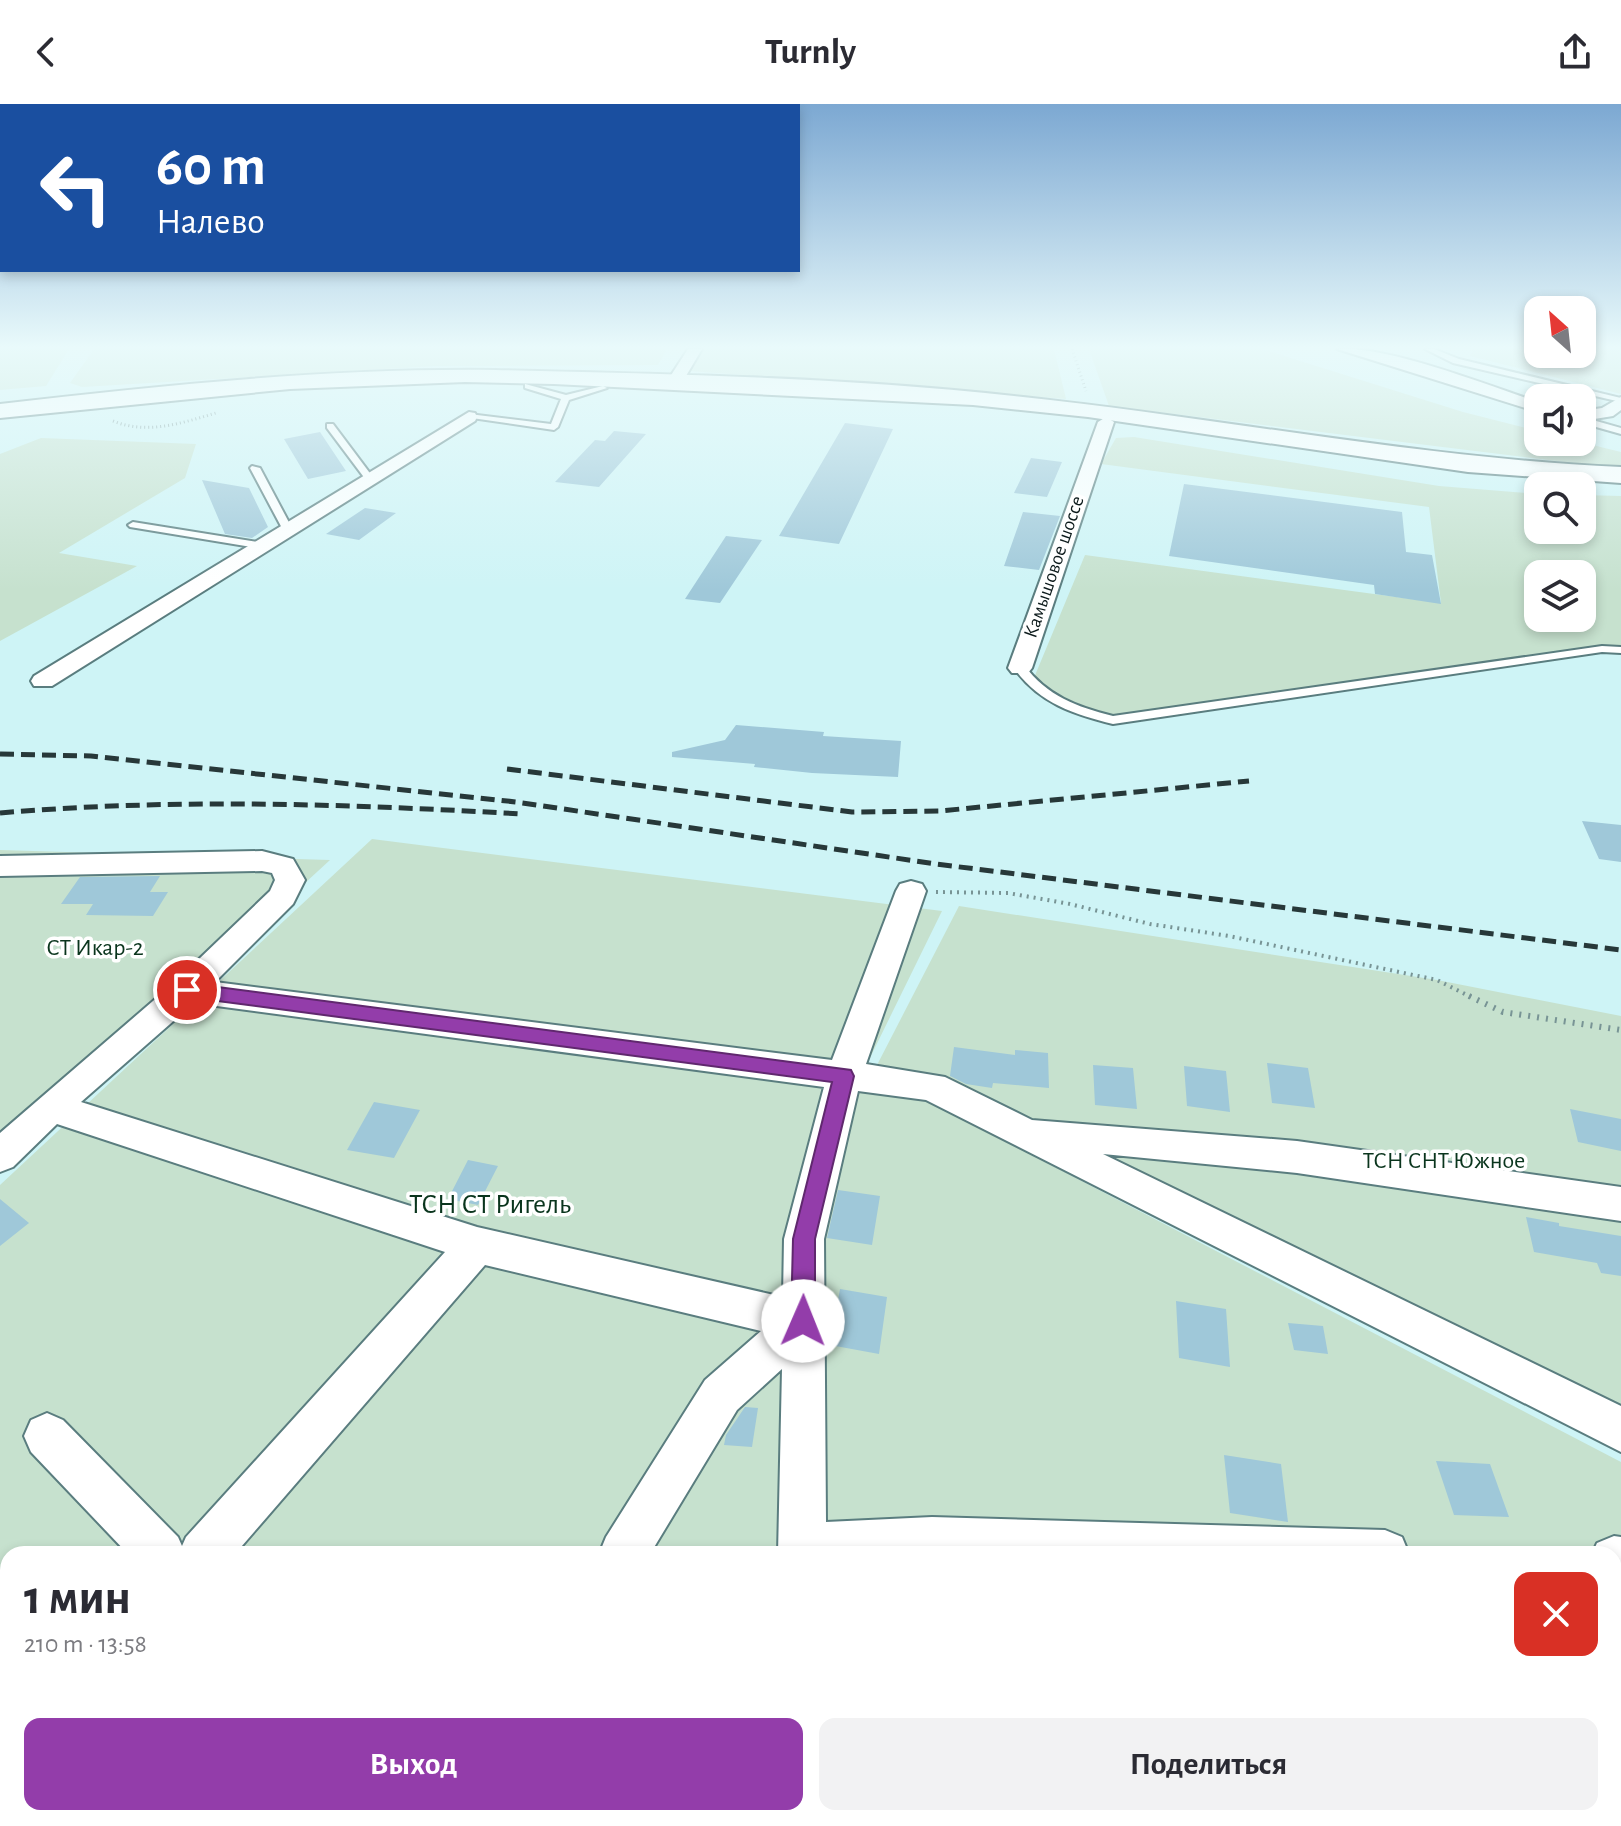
<!DOCTYPE html>
<html lang="ru">
<meta charset="utf-8">
<style>
body{margin:0;font-family:"Alegreya Sans",sans-serif;background:#f2f2f3;color:#2b2b33;height:100vh;display:flex;flex-direction:column;font-size:30px;white-space:nowrap}
*{box-sizing:border-box;margin:0}
p{font-size:26px;color:#7c7c81}
.icon{flex:none;width:44px;height:44px;fill:none;stroke:currentColor;stroke-width:2;stroke-linecap:round;stroke-linejoin:round}
.map{position:relative;flex:1;overflow:hidden}
.sheet{position:absolute;left:0px;top:1442px;width:1622px;height:280px;display:flex;flex-direction:column;background:#fff;border-radius:24px 24px 0 0;box-shadow:0 4px 12px #0003}
.sheet>*{flex:none}
.banner{position:absolute;left:0px;top:0px;width:800px;height:168px;box-shadow:0 4px 12px #0003;background:#1a4fa0;color:#fff;overflow:hidden}
.needle{width:52px;rotate:333deg}
.fabs{position:absolute;left:1524px;top:192px;display:grid;gap:16px}
.fabs a{display:grid;place-items:center;width:72px;height:72px;border-radius:16px;background:#fff;box-shadow:0 4px 12px #0003;font-size:40px}
.pin{position:absolute;display:grid;place-items:center;width:68px;height:68px;color:#fff;margin:-34px;border:4px solid #fff;border-radius:50%;box-shadow:0 2px 8px #0007}
.me{position:absolute;width:88px;margin:-44px;rotate:1deg;stroke-linejoin:round;filter:drop-shadow(0 0 6px #0008)}
.turn{display:flex;align-items:center;gap:28px;height:168px;padding:0 24px;font-size:36px}
.turn .icon{width:104px;height:104px;stroke-width:2.5}
.turn b{display:block;font-size:56px;line-height:68px}
.round{display:grid;place-items:center;flex:none;width:84px;height:84px;border-radius:16px;background:#f2f2f3}
.overview{display:flex;align-items:center;justify-content:space-between;height:136px;padding:0 24px}
h1{font-size:48px;font-weight:700;line-height:60px}
.primary-button{display:flex;gap:16px;margin-top:auto;padding:16px 24px}
.primary-button a{flex:1;height:92px;border-radius:16px;background:#933daa;color:#fff;font-size:32px;font-weight:700;line-height:92px;text-align:center}
.primary-button a+a{background:#f2f2f3;color:#2b2b33}
header{display:flex;justify-content:space-between;align-items:center;height:104px;padding:0 24px;background:#fff;font-size:36px;font-weight:700}
.map>svg:first-child{display:block}
.green{fill:#c6e1ce;fill-rule:evenodd}
.building{fill:#9fc8d9}
.lines{fill:none;stroke-linecap:round;stroke-linejoin:round}
.service-casing{stroke:#5a7d7f;stroke-width:4}
.minor-casing{stroke:#5a7d7f;stroke-width:4}
.primary-casing{stroke:#5a7d7f;stroke-width:4}
.path-far2{stroke:#789495;stroke-width:3;stroke-dasharray:1 3;stroke-linecap:butt}
.path-far1{stroke:#789495;stroke-width:4;stroke-dasharray:2 5;stroke-linecap:butt}
.path{stroke:#789495;stroke-width:6;stroke-dasharray:2 7;stroke-linecap:butt}
.service{fill:#fff;fill-rule:evenodd}
.minor{fill:#fff;fill-rule:evenodd}
.primary{fill:#fff;fill-rule:evenodd}
.rail{stroke:#273839;stroke-width:5;stroke-dasharray:14 7;stroke-linecap:butt}
.route{fill:#933daa;stroke:#60286e;stroke-width:2}
.labels{text-anchor:middle;dominant-baseline:central;stroke-width:7;stroke-linejoin:round;paint-order:stroke}
.far-street-label{font-size:20px;fill:#0c1a1b;stroke:#fff}
.park-label{font-size:24px;fill:#0a351d;stroke:#fff}
.near-park-label{font-size:28px;fill:#0a351d;stroke:#fff}
</style>
<header><svg class="icon" aria-label="back" viewBox="0 0 24 24"><path d="M15 5l-7 7 7 7"/></svg>Turnly<svg class="icon" aria-label="share" viewBox="0 0 24 24"><path d="M12 15V3M7 8l5-5 5 5M5 13v7h14v-7"/></svg></header>
<div class="map">
<svg width="1621" height="1722" viewBox="0 0 1621 1722">
<rect width="100%" height="100%" fill="#cef4f6"/>
<path class="green" d="M0 245H69L46 282 0 286Z
M94 245H667L658 261 435 262 82 283 70 279Z
M702 245H1054L1066 295 689 267Z
M1089 245H1262L1463 308 1538 327V338H1580L1621 348V365L1109 302Z
M1473 245H1538V250H1582V245H1621V290L1470 252Z
M1134 333 1439 382 1538 390V426H1582V391L1621 392V546L1602 545 1113 616 1031 581 1085 451 1441 499 1429 403 1101 360 1116 334ZM1538 470H1582V514H1538Z
M41 334 196 340 185 374 59 449 137 462 0 537V350Z
M372 735 942 807 865 964 1621 1358V1722H0V1081ZM8 1450H1614V1714H8Z
M0 746 330 756 0 1060Z
M959 802 1437 876 1621 912V1345L876 963Z"/>
<path class="building" d="M845 319 893 325 839 440 779 432Z
M614 327 646 330 599 383 555 378 595 336 605 337Z
M320 328 346 367 308 375 284 335Z
M1031 354 1062 358 1047 393 1014 389Z
M202 376 249 384 268 423 252 434 225 430Z
M1184 380 1402 408 1406 448 1432 451 1441 500 1375 490 1374 481 1169 452Z
M365 404 396 409 359 436 326 430Z
M1023 408 1060 412 1039 466 1004 462Z
M726 432 762 436 720 499 685 495Z
M736 621 824 628 823 632 901 637 898 673 812 669 754 663 755 660 672 653V648L725 636Z
M1582 717 1621 721V758L1599 755Z
M160 772 150 788H168L153 812 86 811 93 800H61L80 773Z
M954 943 1015 951V946L1048 949 1049 984 993 979 992 984 966 980 950 972Z
M1267 959 1308 964 1315 1004 1272 999Z
M1093 961 1133 964 1137 1005 1095 1001Z
M1184 962 1226 967 1230 1008 1187 1002Z
M374 998 420 1006 394 1054 347 1046Z
M1570 1005 1621 1015V1047L1578 1038Z
M468 1056 498 1062 478 1101 448 1095Z
M838 1086 880 1092 872 1141 827 1134Z
M0 1095 29 1119 0 1142Z
M1526 1113 1559 1119V1122L1621 1132V1172L1601 1169 1597 1159 1534 1148Z
M840 1185 887 1193 879 1250 830 1241Z
M1176 1197 1226 1205 1230 1263 1179 1254Z
M1288 1219 1323 1222 1328 1250 1294 1246Z
M745 1303 758 1304 752 1343 724 1341 726 1331Z
M1224 1351 1281 1360 1288 1418 1230 1409Z
M1436 1357 1490 1360 1509 1413 1454 1411Z"/>
<g class="lines">
<defs>
<path id="service" d="M1425 245H1434L1459 255 1621 294V298L1453 259Z
M525 280 566 291 603 282 607 284 569 296 558 323 554 326 465 313 469 310 551 320 561 295 525 284Z
M1582 313 1621 324V330L1582 319Z
M327 320H333L372 372V376H366L327 324Z
M252 362 260 364 293 426 292 428 283 426 250 364Z
M133 418 263 439 268 442 263 445 130 423 128 421Z
M1602 542 1621 543V549L1602 548 1113 620C1073 610 1039 599 1014 564L1016 561H1024C1047 592 1077 603 1113 612Z"/>
<path id="minor" d="M688 245H702L680 282H668L666 279Z
M1337 245C1386 241 1487 281 1538 298V308Z
M1621 293V306L1613 312 1582 317V307L1602 304Z
M469 308 475 309 477 313 475 317 52 582H34L31 577 34 572Z
M1106 313 1114 318 1032 564 1028 569H1012L1008 564 1098 318Z
M262 747 293 755 305 776 293 800 215 878 832 956 896 787 900 780 911 777 922 780 926 787 866 960 945 973 1032 1016 1297 1037 1621 1083V1117L1297 1069 1103 1050 1621 1302V1348L926 996 858 987 824 1135 826 1418 932 1413 1385 1426 1402 1433 1409 1450H778L782 1265 737 1306 650 1450H599L606 1433 705 1276 761 1227 485 1161 235 1450H128L31 1348 24 1332 31 1316 47 1309 63 1316 178 1433 182 1442 186 1433 445 1148 57 1020 13 1063 0 1068V1029L175 878 270 787 275 776 272 769 262 767 0 772V752ZM194 899 824 983 784 1135 783 1193 477 1123 81 998Z
M1614 1432 1621 1433V1481L1614 1480V1450H1592L1597 1439Z
M8 1674V1714H31L27 1722H0V1678Z
M435 1714H493L490 1722H432Z
M576 1714H641L644 1722H579Z
M826 1714H882L883 1722H827Z"/>
<path id="primary" d="M495 266C667 270 842 273 1014 292 1217 313 1417 354 1621 363V379L1468 368 1088 313 973 301 554 280 465 278 290 285 0 314V300C164 281 329 264 495 266Z"/>
</defs>
<use href="#service" class="service-casing"/>
<use href="#minor" class="minor-casing"/>
<use href="#primary" class="primary-casing"/>
<path class="path-far2" d="M1072 245 1086 287
M113 317C147 331 182 319 216 309"/>
<path class="path-far1" d="M936 788 1008 789 1070 800 1150 820 1229 832 1437 876 1473 894"/>
<path class="path" d="M1469 892 1503 908 1621 926"/>
<use href="#service" class="service"/>
<use href="#minor" class="minor"/>
<use href="#primary" class="primary"/>
<path class="rail" d="M0 650 91 652 516 698 936 760 1621 846
M507 665 852 708 940 707 1249 677
M0 709C174 694 348 700 522 710"/>
</g>
<linearGradient id="sky" x2="0" y2="1"><stop stop-color="#7ca8d2"/><stop offset="0.5" stop-color="#e9fafb"/><stop offset="1" stop-color="#e9fafb" stop-opacity="0"/></linearGradient>
<rect width="1621" height="486" fill="url(#sky)"/>
<path class="route" d="M187 879 851 966 854 972 815 1135V1217L811 1225 803 1229 795 1225 791 1217 793 1135 832 978 187 893 178 886Z"/>
<g class="labels">
<g class="far-street-label">
<text transform="translate(1054 463) rotate(-71)">Камышовое шоссе</text>
</g>
<g class="park-label">
<text x="95" y="844">СТ Икар-2</text>
<text x="1444" y="1057">ТСН СНТ Южное</text>
</g>
<g class="near-park-label">
<text x="490" y="1101">ТСН СТ Ригель</text>
</g>
</g>
</svg>
<div class="fabs">
<a><svg class="needle" viewBox="-14 -14 28 28"><path d="M0-13l5 13h-10z" fill="#e53935"/><path d="M0 13l5-13h-10z" fill="#7c7c81"/></svg></a>
<a><svg class="icon" aria-label="sound" viewBox="0 0 24 24"><path d="M4 9h4l5-4v14l-5-4H4zM17 9q2 3 0 6"/></svg></a>
<a><svg class="icon" aria-label="search" viewBox="0 0 24 24"><circle cx="10" cy="10" r="6"/><path d="M15 15l6 6"/></svg></a>
<a><svg class="icon" aria-label="layers" viewBox="0 0 24 24"><path d="M12 4l9 5-9 5-9-5zM3 14l9 5 9-5"/></svg></a>
</div>
<div class="pin" style="left:187px;top:886px;background:#d93025"><svg class="icon" aria-label="arrive" viewBox="0 0 24 24"><path d="M6 21V4h12l-3 4 3 4H6"/></svg></div>
<svg class="me" style="left:803px;top:1217px" viewBox="-20 -20 40 40"><circle r="19" fill="#fff"/><path d="M0-13L10 11 0 6-10 11z" fill="#933daa"/></svg>
<div class="banner">
<div class="turn"><svg class="icon" aria-label="left" viewBox="0 0 24 24"><path d="M17 20v-9H6M10 6l-5 5 5 5"/></svg><div><b>60 m</b>Налево</div></div>
</div>
<section class="sheet">
<div class="overview"><div><h1>1 мин</h1><p>210 m · 13:58</p></div><a class="round" style="background:#d93025;color:#fff"><svg class="icon" aria-label="close" viewBox="0 0 24 24"><path d="M6 6l12 12M18 6L6 18"/></svg></a></div>
<div class="primary-button"><a>Выход</a><a>Поделиться</a></div>
</section>
</div>
